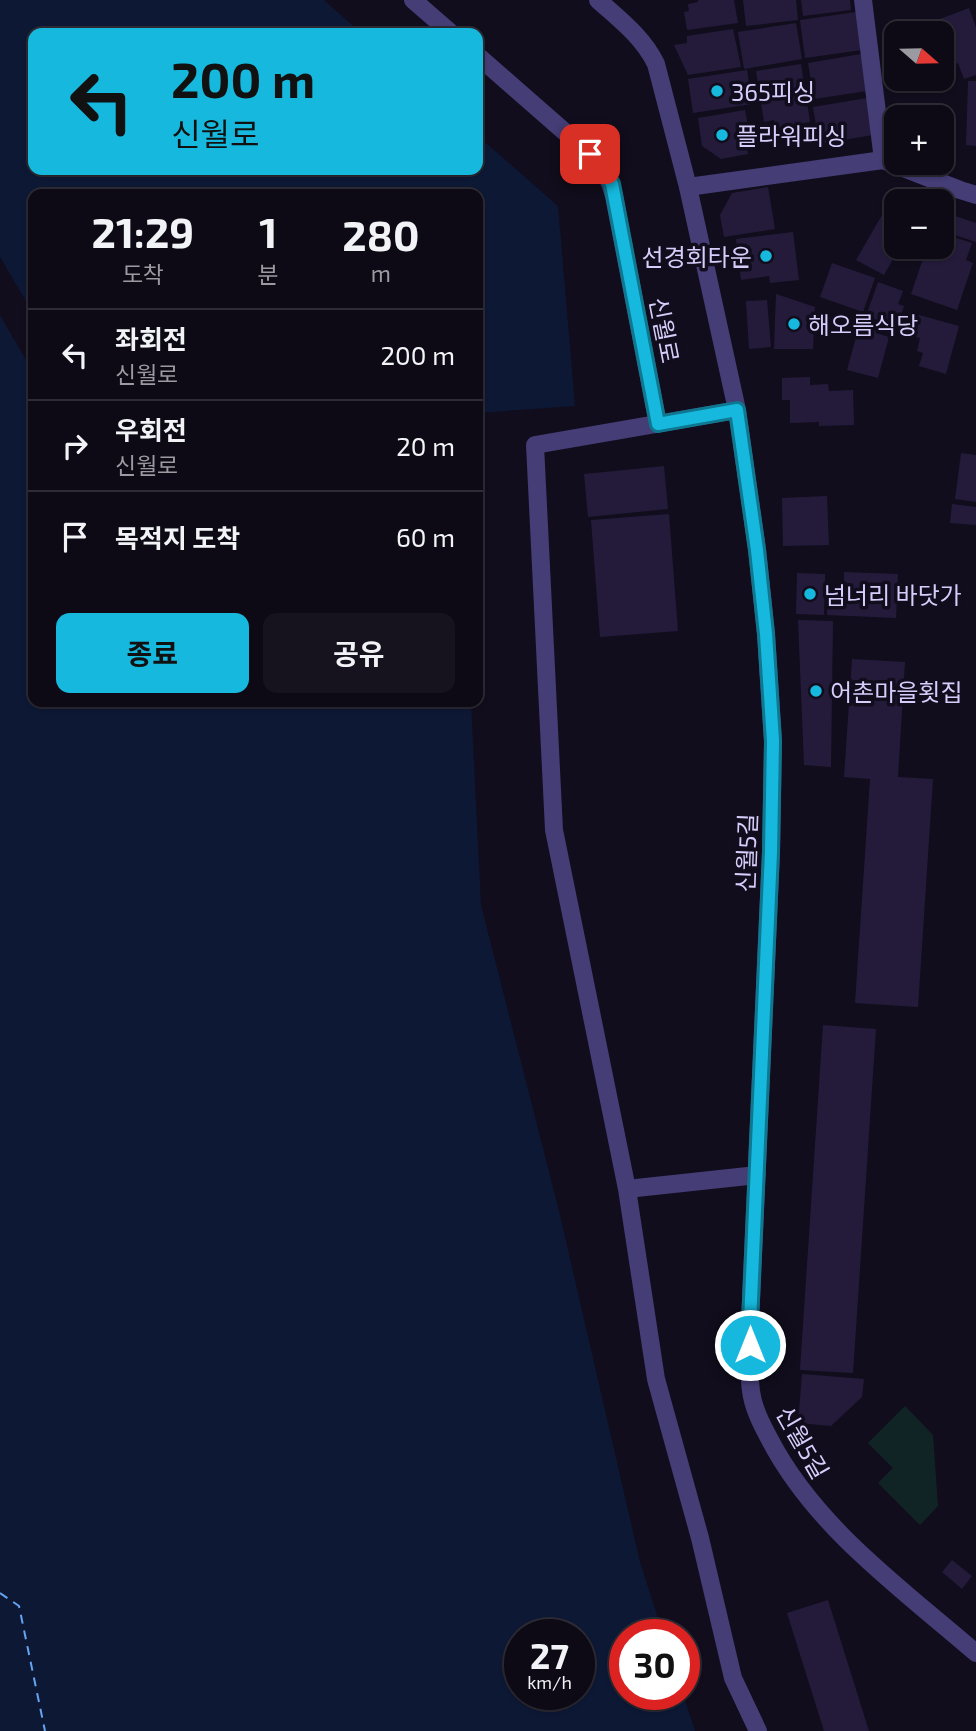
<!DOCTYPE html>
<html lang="ko">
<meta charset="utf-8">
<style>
body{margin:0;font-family:"Exo 2","Noto Sans KR",sans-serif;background:#16131e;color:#f1f3f6;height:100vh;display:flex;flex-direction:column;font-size:26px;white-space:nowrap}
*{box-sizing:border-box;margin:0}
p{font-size:23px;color:#9a9aa0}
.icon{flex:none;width:38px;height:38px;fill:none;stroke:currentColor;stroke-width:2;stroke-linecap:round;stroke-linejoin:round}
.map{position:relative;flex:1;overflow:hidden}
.details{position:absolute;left:28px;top:189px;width:455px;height:518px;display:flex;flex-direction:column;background:#0d0a15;border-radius:14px;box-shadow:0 2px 5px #0004,0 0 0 2px #2d2b34}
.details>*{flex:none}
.hud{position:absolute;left:28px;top:28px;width:455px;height:147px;border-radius:14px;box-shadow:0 2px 5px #0004,0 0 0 2px #2d2b34;background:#16b9dd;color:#111;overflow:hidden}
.needle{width:46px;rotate:110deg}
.tools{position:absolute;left:884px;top:21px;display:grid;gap:14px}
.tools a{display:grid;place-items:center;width:70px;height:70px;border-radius:14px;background:#0d0a15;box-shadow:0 2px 5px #0004,0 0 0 2px #2d2b34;font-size:35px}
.speed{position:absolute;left:504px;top:1619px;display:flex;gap:14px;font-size:35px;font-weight:700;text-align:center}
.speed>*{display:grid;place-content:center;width:91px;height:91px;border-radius:50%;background:#0d0a15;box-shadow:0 2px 5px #0004,0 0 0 2px #2d2b34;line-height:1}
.speed small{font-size:18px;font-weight:400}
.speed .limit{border:10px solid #d22;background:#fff;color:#111}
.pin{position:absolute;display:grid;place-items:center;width:60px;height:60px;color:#fff;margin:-30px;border-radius:14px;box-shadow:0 4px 10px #0006}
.me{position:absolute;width:77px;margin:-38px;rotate:0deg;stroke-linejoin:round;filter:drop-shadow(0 0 5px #0008)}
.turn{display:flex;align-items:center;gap:24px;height:147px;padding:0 28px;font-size:32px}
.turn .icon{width:91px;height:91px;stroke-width:2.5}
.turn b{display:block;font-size:49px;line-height:60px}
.eta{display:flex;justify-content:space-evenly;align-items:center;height:119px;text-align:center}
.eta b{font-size:42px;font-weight:700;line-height:49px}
.action{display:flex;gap:14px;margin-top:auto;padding:14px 28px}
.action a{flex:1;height:80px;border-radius:14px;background:#16b9dd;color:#111;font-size:28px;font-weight:700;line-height:80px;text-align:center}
.action a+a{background:#16131e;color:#f1f3f6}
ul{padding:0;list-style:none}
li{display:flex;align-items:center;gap:21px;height:91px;padding:0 28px;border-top:2px solid #2d2b34}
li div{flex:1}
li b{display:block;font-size:26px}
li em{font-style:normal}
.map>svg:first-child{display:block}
.green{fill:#112425}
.water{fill:#0d1835;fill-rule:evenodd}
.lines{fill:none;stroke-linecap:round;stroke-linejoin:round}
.ferry{stroke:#65a4f0;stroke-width:2;stroke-dasharray:9 7;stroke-linecap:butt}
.building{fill:#241b3b}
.service{stroke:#443d76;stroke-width:18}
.minor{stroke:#443d76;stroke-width:18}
.route-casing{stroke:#0e7890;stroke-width:18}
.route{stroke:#16b9dd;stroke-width:12}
.poi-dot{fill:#16b9dd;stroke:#110d1c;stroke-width:2.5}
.labels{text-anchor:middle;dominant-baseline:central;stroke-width:7;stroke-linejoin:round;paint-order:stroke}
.poi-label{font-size:24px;fill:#d6cdfa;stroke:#110d1c;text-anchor:start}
.street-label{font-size:24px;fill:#d6cdfa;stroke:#110d1c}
</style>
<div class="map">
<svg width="976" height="1731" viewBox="0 0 976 1731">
<rect width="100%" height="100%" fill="#110d1c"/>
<path class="green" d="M905 1406 933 1435 938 1506 920 1525 878 1483 893 1468 868 1443Z"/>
<path class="water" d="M0 0H324L361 33H33V170H478V136L558 206 575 406 478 413V194H33V313L0 257Z
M0 315 33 372V702H471L481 905 560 1215 640 1562 663 1634H625V1694H683L695 1731H0ZM520 1634H579V1694H520Z"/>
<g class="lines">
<path class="ferry" d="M0 1593 19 1606 45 1731"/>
</g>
<path class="building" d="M698 0H734L738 23 687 30 684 12 689 11 688 4 698 2Z
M743 0H796L798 20 746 26Z
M801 0H850L851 10 803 16Z
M969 8 976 27V75L964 79 958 63 944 69 942 63V33H931L927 24Z
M856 12 862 50 805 58 800 20Z
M796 23 802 59 744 69 738 32Z
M733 29 741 67 688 75 674 45 687 43V36Z
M861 54 867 91 814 99 808 63Z
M801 64 810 122 776 128 774 120 764 122 756 71Z
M747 70 752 104 693 113 688 79Z
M968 81H976V146L966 145Z
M867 98 873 135 819 144 813 107Z
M745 110 749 131 744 132 748 154 721 159 702 146 698 118Z
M768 187 775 229 724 237 720 215 732 193Z
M897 189 919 201H896V247H900L884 275 856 260Z
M952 215 976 223V242L946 232Z
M793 232 799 280 770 283 769 276 741 280 736 239Z
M950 236 972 243 966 260 973 263 957 310 911 294 927 247 940 250 942 244 946 246Z
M832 263 875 278 863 312 820 297Z
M878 282 903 291 898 304 904 306 897 327 866 316Z
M776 294 815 307 813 349H774Z
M767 300 771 347 749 349 746 301Z
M919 315 959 326 946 374 919 366 923 353 917 351 920 338 913 336Z
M861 319 879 324 876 333 889 337 878 378 847 370Z
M810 377V385L828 384 829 391 853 390 854 425 819 426V422L790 423V400H782V378Z
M961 453 976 455V502L955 499Z
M664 466 668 509 588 517 584 474Z
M827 496 829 545 783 546 782 498Z
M952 504 976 507V525L950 523Z
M669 514 678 631 600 637 591 520Z
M844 572 898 574 896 618 827 615 828 589H844Z
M797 573 825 574 824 615 796 614Z
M798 620 833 621 831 767 804 765Z
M852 659 905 662 898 777 933 779 918 1007 855 1003 870 779 844 777Z
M823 1025 876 1029 853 1373 800 1370Z
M802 1374 864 1379 862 1397 831 1426 798 1423Z
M952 1560 972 1576 962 1589 942 1572Z
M828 1600 869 1731H824L787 1613Z"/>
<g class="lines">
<path class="service" d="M863 0 883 160
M688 187 883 160 960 190 976 195"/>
<path class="minor" d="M413 0 451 33
M598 0C620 20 643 37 656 64L688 187 737 410 757 549 766 634 773 742 771 852 750 1322C750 1344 748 1370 751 1391 753 1408 762 1425 770 1440 816 1528 902 1589 976 1653
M478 56 590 154C603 167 610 179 614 196L658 424
M737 410 535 445 554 830 627 1189 656 1379 700 1538 733 1678 758 1731
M627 1189 757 1175"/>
</g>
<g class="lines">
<defs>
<path id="route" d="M590 154 606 173 612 184 658 424 737 410 757 550 766 634 773 741 771 852 750 1322V1345"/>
</defs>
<use href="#route" class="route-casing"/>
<use href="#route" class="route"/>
</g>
<g class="poi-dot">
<circle cx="717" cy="91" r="7"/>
<circle cx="722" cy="135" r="7"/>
<circle cx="766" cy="256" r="7"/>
<circle cx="794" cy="324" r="7"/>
<circle cx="810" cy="594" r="7"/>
<circle cx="816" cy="691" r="7"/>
</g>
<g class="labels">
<g class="poi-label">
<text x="731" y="91">365피싱</text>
<text x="736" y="135">플라워피싱</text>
<text x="752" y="256" text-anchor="end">선경회타운</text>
<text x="808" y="324">해오름식당</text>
<text x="824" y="594">넘너리 바닷가</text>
<text x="830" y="691">어촌마을횟집</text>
</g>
<g class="street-label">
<text transform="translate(665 330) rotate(79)">신월로</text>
<text transform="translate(746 853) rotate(-88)">신월5길</text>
<text transform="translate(803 1442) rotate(60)">신월5길</text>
</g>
</g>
</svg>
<div class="tools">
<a><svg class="needle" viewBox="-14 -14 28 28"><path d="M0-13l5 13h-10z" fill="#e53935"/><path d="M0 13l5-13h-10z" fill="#9a9aa0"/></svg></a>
<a>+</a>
<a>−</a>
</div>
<div class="speed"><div>27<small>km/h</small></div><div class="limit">30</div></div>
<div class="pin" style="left:590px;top:154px;background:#d93025"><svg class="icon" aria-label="arrive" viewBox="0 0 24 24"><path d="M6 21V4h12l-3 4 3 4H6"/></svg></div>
<svg class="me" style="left:750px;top:1345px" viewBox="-20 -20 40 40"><circle r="17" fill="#16b9dd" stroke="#fff" stroke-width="3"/><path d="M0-11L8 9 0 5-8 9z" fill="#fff"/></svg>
<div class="hud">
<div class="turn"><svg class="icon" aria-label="left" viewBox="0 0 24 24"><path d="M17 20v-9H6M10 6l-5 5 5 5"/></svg><div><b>200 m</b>신월로</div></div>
</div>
<section class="details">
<div class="eta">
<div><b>21:29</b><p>도착</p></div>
<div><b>1</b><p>분</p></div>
<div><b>280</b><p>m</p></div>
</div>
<ul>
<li><svg class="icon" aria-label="left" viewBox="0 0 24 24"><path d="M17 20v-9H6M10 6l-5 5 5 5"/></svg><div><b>좌회전</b><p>신월로</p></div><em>200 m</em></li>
<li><svg class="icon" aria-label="right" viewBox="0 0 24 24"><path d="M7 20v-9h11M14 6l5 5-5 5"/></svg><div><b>우회전</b><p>신월로</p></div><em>20 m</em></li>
<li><svg class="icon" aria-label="arrive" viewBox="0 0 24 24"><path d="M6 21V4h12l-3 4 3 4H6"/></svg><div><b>목적지 도착</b></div><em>60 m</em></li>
</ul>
<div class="action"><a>종료</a><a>공유</a></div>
</section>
</div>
